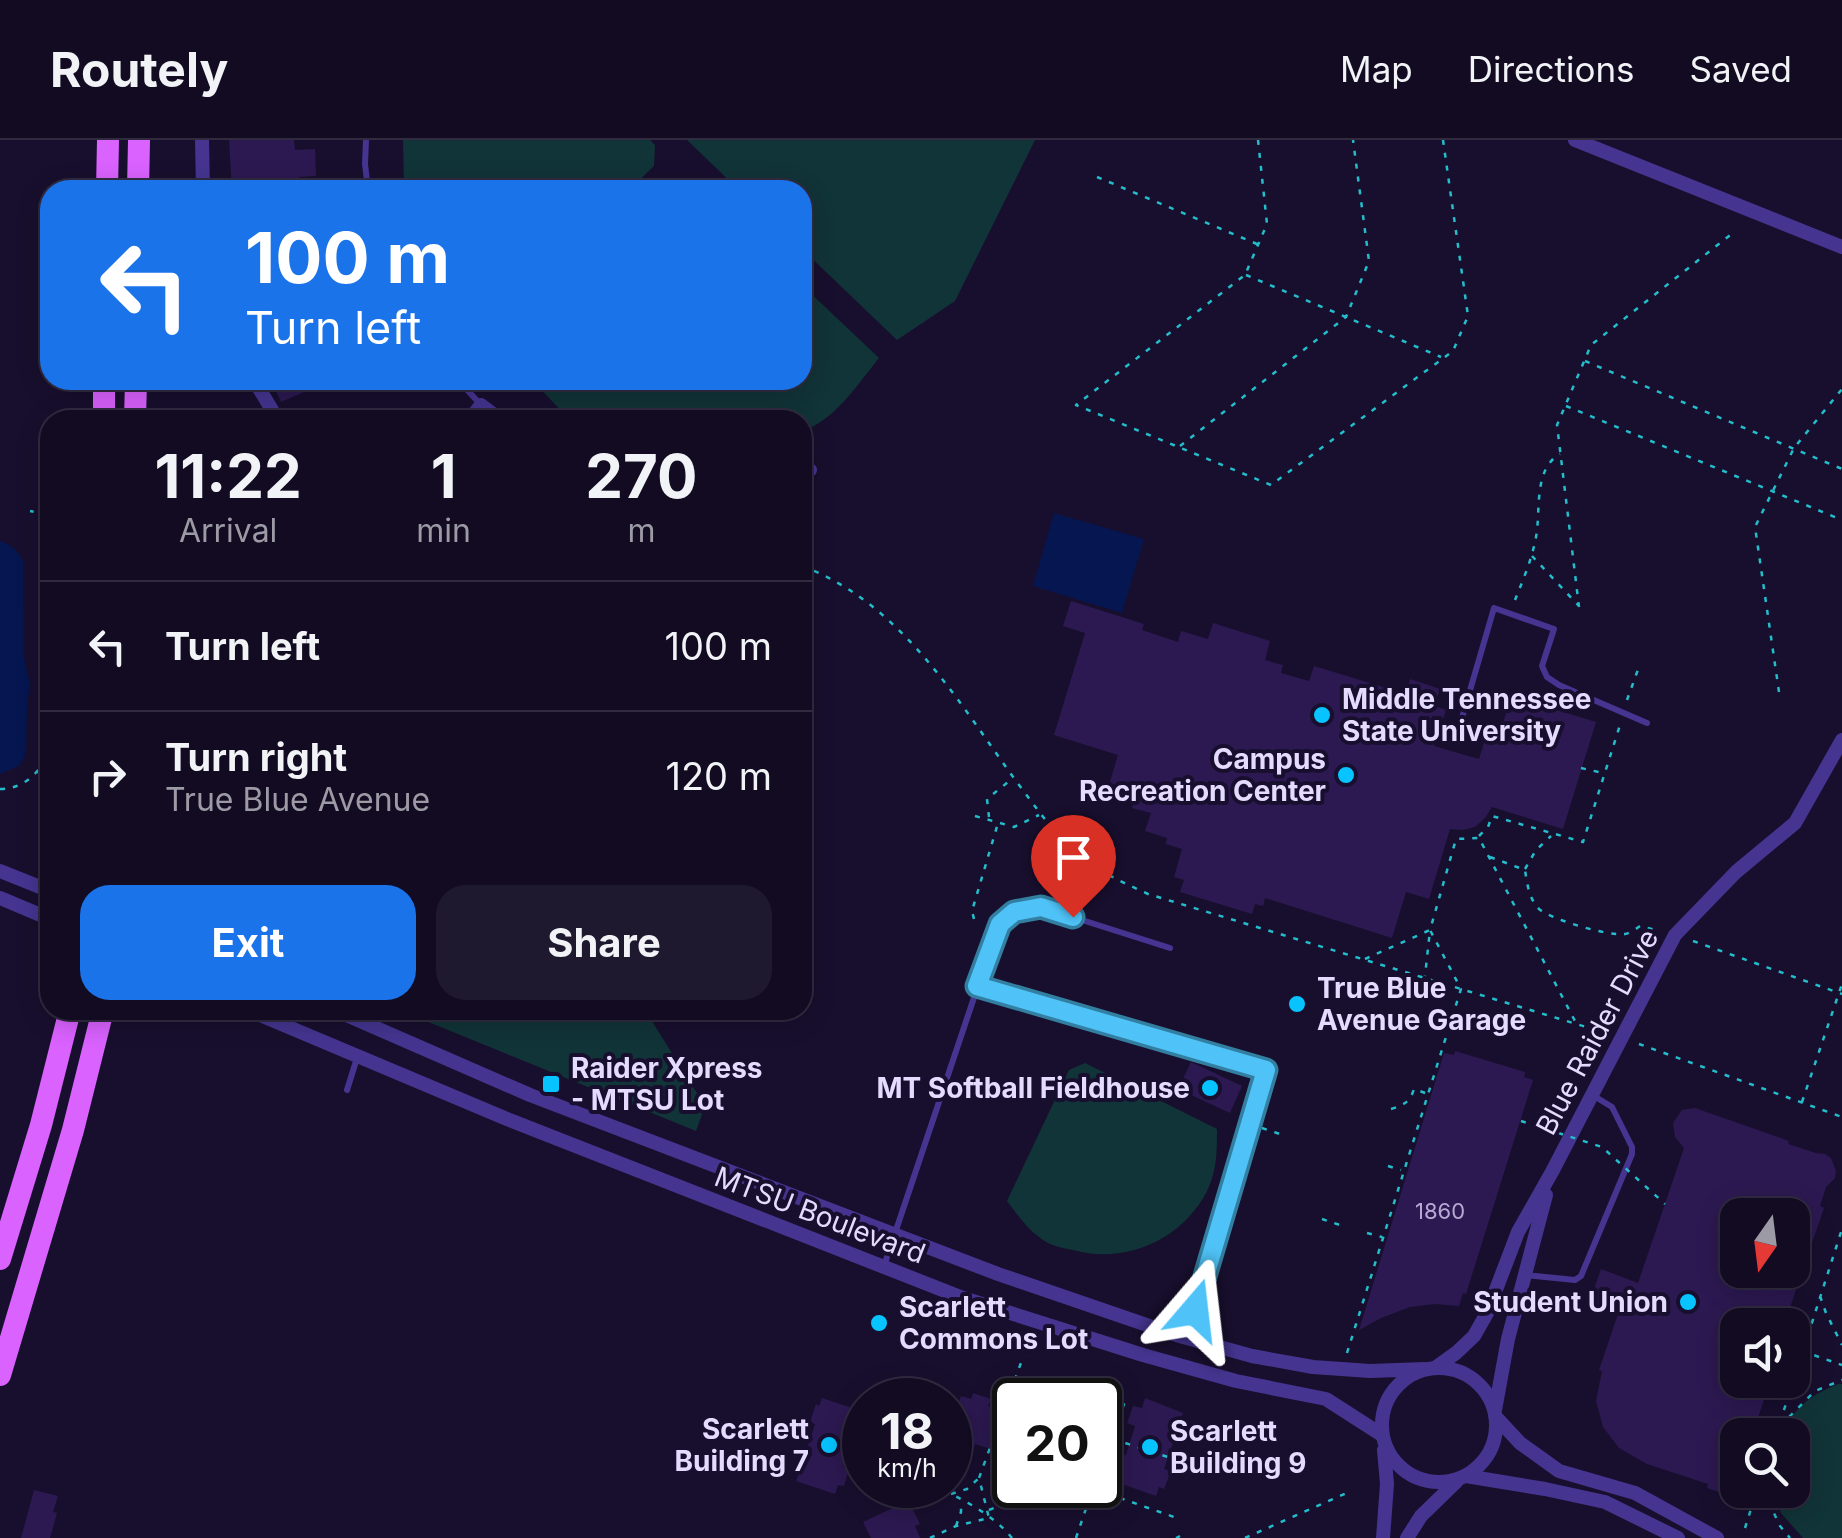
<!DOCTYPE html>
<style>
body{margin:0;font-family:Inter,sans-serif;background:#1f192f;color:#f1f3f6;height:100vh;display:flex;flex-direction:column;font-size:38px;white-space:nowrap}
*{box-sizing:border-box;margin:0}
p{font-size:32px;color:#9c9ba5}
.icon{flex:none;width:55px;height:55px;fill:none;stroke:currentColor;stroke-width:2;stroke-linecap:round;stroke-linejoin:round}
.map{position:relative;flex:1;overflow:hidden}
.panel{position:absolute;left:40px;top:270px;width:772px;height:610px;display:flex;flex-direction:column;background:#120b22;border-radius:30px;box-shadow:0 5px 25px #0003,0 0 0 2px #312b40}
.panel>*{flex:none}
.hud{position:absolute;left:40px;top:40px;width:772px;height:210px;border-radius:30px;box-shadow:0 5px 25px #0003,0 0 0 2px #312b40;background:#1a73e8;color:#fff;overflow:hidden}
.needle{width:65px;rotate:194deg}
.fabs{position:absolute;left:1720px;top:1058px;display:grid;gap:20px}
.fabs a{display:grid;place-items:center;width:90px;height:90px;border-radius:20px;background:#120b22;box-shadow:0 5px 25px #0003,0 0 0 2px #312b40;font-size:50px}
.speed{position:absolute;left:842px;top:1238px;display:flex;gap:20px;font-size:50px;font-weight:700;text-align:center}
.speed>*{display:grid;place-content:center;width:130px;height:130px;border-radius:50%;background:#120b22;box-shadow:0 5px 25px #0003,0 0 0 2px #312b40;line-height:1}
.speed small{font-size:25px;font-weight:400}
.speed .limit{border:5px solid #111;border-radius:15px;background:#fff;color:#111}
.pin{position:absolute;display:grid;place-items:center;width:85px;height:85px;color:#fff;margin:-102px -42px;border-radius:50% 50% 50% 0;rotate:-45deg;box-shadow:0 0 10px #0007}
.pin .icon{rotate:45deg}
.me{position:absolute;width:110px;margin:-55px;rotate:17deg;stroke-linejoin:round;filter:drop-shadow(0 0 8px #0008)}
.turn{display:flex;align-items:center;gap:35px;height:210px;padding:0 40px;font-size:45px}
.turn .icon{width:130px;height:130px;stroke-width:2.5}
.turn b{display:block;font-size:70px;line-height:85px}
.eta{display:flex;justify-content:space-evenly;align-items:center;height:170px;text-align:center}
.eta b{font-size:60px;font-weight:700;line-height:70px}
.action{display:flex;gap:20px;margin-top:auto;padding:20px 40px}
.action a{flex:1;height:115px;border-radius:30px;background:#1a73e8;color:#fff;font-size:40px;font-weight:700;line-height:115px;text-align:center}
.action a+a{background:#1f192f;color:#f1f3f6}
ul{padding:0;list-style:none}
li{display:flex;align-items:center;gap:30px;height:130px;padding:0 40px;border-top:2px solid #312b40}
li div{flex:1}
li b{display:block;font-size:38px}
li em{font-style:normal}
header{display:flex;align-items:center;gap:60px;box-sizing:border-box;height:140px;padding:0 50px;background:#120b22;border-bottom:2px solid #312b40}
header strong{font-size:48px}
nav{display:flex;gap:55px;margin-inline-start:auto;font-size:35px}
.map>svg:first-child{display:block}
.green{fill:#113438}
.water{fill:#051650}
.building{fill:#2c1951;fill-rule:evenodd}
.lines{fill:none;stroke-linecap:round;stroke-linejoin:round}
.path{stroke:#23bdcb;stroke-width:2.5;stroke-dasharray:5 8;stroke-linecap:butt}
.lane{stroke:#453591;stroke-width:6}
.street{stroke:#453591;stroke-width:14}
.primary{stroke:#da62ff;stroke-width:22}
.path-bridge{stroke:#23bdcb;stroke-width:2.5;stroke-dasharray:5 8;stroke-linecap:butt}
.route-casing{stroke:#337fa1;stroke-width:25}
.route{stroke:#4fc3f7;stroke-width:18}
.poi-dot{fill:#07c3ff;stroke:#180f2e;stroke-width:4}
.labels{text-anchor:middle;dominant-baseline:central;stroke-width:8;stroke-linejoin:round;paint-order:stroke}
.number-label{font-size:22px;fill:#b6aad4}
.poi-label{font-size:28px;font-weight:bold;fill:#e4dbff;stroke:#180f2e;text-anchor:start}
.street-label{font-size:28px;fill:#e4dbff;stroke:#180f2e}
</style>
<header>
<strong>Routely</strong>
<nav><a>Map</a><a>Directions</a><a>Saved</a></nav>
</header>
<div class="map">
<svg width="1842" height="1398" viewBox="0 0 1842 1398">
<rect width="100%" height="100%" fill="#180f2e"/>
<path class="green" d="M403 0H650L655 5 654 26 629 50H404Z
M687 0H1035L955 161 897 200 803 110 802 50H739Z
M803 146 879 218C857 245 836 279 803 291L802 280H570L532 240H802Z
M399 870H645L705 966 696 991Z
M1085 923 1217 989C1217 1009 1217 1030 1208 1049 1184 1099 1126 1125 1073 1110 1066 1109 1057 1107 1050 1104 1032 1095 1019 1077 1007 1061L1069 930Z
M1838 1244H1842V1398H1803L1781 1373 1773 1350H1792V1295H1783L1785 1290 1791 1291 1795 1280 1791 1278C1803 1260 1819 1252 1838 1244Z"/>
<path class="water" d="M1054 373 1144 399 1122 473 1033 446Z
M0 401C11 405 19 411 23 422L24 517 30 545 27 565 26 614 19 626 0 634Z"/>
<path class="building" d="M229 0H294L295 10 315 9 316 36 299 37V48L232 50Z
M271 240H331L281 262Z
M1071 461 1144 484 1142 490 1178 502 1181 491 1208 499 1213 483 1270 501 1265 520 1283 525 1281 533 1309 541 1314 526 1406 554 1410 539 1440 549 1434 566 1446 570 1434 606 1479 619 1490 583 1502 587 1510 559 1523 563 1524 560 1596 582 1563 689 1492 667 1485 678 1475 687 1463 690 1450 689 1429 759 1406 752 1392 798 1265 758 1263 766 1255 764 1252 774 1180 752 1184 740 1174 737 1182 709 1166 704 1167 698 1145 691 1151 673 1132 668 1135 660 1107 652 1118 615 1054 595 1085 493 1063 486Z
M1455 911 1525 932 1524 937 1533 940 1466 1154 1463 1153 1459 1166 1435 1164 1410 1167 1381 1178 1359 1190 1444 913 1454 915Z
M1191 922 1242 946 1230 973 1178 949Z
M1695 968 1789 1001 1788 1004 1816 1013 1825 1014 1831 1018 1836 1031 1835 1038 1826 1047 1820 1066 1824 1068 1784 1185H1738V1240H1771L1752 1295H1738V1338L1733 1353 1730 1352 1729 1355 1707 1348 1708 1344 1647 1324 1619 1308 1603 1287 1596 1261 1602 1231 1599 1230 1618 1174 1589 1164 1601 1129 1638 1143 1684 1008 1675 997 1673 983 1682 970ZM1738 1075H1792V1130H1738Z
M973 1253 991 1259 988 1266 1015 1274V1317L975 1304 974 1309 957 1303 959 1299 950 1296V1289L961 1256 971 1259Z
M822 1258 864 1272 861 1279 865 1280 861 1299 853 1297 843 1327 849 1329 844 1346 838 1345 835 1354 796 1341 801 1328 795 1326 800 1311 806 1312 815 1284 810 1282 816 1264 819 1266Z
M1145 1258 1183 1273 1180 1281 1186 1284 1179 1302 1174 1300 1164 1329 1171 1331 1164 1349 1159 1347 1156 1356 1116 1342 1120 1333 1111 1330 1118 1312 1126 1315 1135 1286 1127 1283 1133 1266 1142 1268Z
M34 1350 58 1356 53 1372 57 1373 50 1398H21Z
M903 1363 905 1368 911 1366 920 1384 915 1386 920 1398H871L863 1382Z"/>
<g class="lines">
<path class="path" d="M1258 0 1267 84 1245 135 1076 265 1271 345 1453 211 1468 176 1443 0
M1097 37 1257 104
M1246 135 1441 217
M1585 221 1842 329
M1566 266 1842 380
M1180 306 1346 177 1369 121 1353 0
M1532 416 1578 465
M802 426C901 463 957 560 1016 641 1035 666 1052 691 1075 712 1097 731 1122 742 1148 754L1606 893
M1515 460C1523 440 1532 419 1536 397 1541 371 1533 329 1560 314
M1579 467 1557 285 1591 205 1734 92
M1779 552 1755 387 1794 308 1842 249
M1627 560 1640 524
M1581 628 1603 633
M37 632H50
M0 649C23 649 41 633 48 611L46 386 41 373 30 371
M975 676 1014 687 1039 675
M989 677 987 659 1013 638
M1479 696 1488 687 1492 676 1583 702 1620 585
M1490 717 1525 730C1527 743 1529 759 1539 769 1550 779 1610 797 1625 794 1630 793 1636 789 1640 786L1660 791
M1525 729 1536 710 1551 696
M974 779 972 771 998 683
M1693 801 1842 854
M1365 819 1430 790 1425 836
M1639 904 1842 977
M1802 962 1842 844
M1391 969C1404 965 1410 962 1414 949L1428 954
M1262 988 1280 994
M1388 1026 1401 1030
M1322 1079 1343 1086
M1367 1093 1382 1097
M1820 1156 1826 1173 1842 1205
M1802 1211 1842 1225
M1347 1213 1461 849 1430 790 1456 699 1479 698 1576 883
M769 1285 865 1318
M1780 1286 1815 1251 1842 1240
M1776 1295 1842 1089
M1113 1299 1183 1322
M1100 1329 1127 1256
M933 1345C960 1358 993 1374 1012 1398
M1083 1345 1174 1377
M1763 1350 1780 1386 1790 1398
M951 1354 967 1349 978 1339
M989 1370 1052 1345
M956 1386 961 1372V1361
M1745 1388 1757 1350
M930 1398 956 1386 989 1378 979 1338 1022 1220
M1076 1398 1094 1345
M1176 1398 1180 1396
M1245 1398 1349 1352"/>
<path class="lane" d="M366 0 365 24 368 50
M458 240 481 265
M1457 595 1494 468 1554 489 1542 526 1547 537 1559 545 1647 583
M977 846 1266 929 1195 1170
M347 950 357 918
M884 1126 999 783 1014 773 1041 767 1170 808
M1525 1135 1575 1140 1581 1136 1632 1014V1007L1612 967 1594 956
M1176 1195 1184 1179 1195 1170 1201 1189 1200 1200"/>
<path class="street" d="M202 0 203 50
M1575 0 1842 107
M254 240 278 280
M469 280 481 265 501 280
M802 331 810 330
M0 731 50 751
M0 758 50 779
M248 870 507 979 963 1158 1143 1215 1236 1241 1326 1259 1382 1295
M335 870 530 955 998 1134 1176 1195 1252 1216 1313 1227 1370 1231 1425 1229
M1382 1285a57 57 0 1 1 114 0a57 57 0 1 1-114 0Z
M1435 1228 1456 1213 1474 1196 1487 1173 1518 1092 1553 1030 1675 795 1736 732 1795 683 1842 600
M1495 1270 1508 1199 1546 1055
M1495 1276 1520 1303 1559 1331 1635 1353 1717 1398
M1466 1336 1545 1349 1605 1362 1678 1398
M1383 1398 1387 1344 1384 1310
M1407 1398 1421 1376 1457 1341"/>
<path class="primary" d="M107 50 108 0
M138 50 139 0
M104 280V240
M135 280 136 240
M0 1119 41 985 70 870
M0 1235 73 990 103 870"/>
<path class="path-bridge" d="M1521 981 1602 1007 1665 1064"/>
</g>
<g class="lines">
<defs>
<path id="route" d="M1073 777 1041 767 1014 772 1000 784 977 846 1266 930 1195 1170"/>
</defs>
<use href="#route" class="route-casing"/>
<use href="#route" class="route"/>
</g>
<g class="poi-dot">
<circle cx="1322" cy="575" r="10"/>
<circle cx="1346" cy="635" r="10"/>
<circle cx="1297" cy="864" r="10"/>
<rect x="541" y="934" width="20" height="20" rx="5"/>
<circle cx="1210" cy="948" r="10"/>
<circle cx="1688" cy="1162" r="10"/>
<circle cx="879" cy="1183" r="10"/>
<circle cx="829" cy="1305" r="10"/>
<circle cx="1150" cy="1307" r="10"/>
</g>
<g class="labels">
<g class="number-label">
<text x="1440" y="1071">1860</text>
</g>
<g class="poi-label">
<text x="1342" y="559">Middle Tennessee<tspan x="1342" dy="32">State University</tspan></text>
<text x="1326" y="619" text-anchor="end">Campus<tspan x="1326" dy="32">Recreation Center</tspan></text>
<text x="1317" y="848">True Blue<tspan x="1317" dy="32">Avenue Garage</tspan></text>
<text x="571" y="928">Raider Xpress<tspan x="571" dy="32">- MTSU Lot</tspan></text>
<text x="1190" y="948" text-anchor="end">MT Softball Fieldhouse</text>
<text x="1668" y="1162" text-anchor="end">Student Union</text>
<text x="899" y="1167">Scarlett<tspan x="899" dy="32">Commons Lot</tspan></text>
<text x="809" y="1289" text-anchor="end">Scarlett<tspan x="809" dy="32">Building 7</tspan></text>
<text x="1170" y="1291">Scarlett<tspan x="1170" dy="32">Building 9</tspan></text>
</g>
<g class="street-label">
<text transform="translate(1597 892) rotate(-62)">Blue Raider Drive</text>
<text transform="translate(820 1075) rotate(21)">MTSU Boulevard</text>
</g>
</g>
</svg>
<div class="fabs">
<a><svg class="needle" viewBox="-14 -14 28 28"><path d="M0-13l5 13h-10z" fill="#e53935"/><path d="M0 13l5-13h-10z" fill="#9c9ba5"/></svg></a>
<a><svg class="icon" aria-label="sound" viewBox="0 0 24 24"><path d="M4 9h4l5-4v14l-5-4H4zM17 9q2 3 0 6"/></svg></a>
<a><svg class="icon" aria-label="search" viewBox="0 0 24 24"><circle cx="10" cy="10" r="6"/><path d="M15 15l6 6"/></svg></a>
</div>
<div class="speed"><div>18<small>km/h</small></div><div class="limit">20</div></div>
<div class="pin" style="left:1073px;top:777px;background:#d93025"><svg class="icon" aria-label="arrive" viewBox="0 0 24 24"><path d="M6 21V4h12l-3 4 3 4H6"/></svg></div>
<svg class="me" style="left:1195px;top:1170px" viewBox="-20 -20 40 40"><path d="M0-17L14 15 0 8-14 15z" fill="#4fc3f7" stroke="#fff" stroke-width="4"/></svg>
<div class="hud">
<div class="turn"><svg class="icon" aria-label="left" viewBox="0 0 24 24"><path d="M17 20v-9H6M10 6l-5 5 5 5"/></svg><div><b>100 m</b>Turn left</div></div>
</div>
<section class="panel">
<div class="eta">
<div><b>11:22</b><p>Arrival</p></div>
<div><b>1</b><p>min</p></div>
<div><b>270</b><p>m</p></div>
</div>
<ul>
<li><svg class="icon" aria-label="left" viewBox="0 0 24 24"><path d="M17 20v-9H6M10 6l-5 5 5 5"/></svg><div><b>Turn left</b></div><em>100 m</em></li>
<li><svg class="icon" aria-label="right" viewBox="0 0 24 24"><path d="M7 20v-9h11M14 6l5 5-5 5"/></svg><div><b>Turn right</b><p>True Blue Avenue</p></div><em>120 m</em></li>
</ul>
<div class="action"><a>Exit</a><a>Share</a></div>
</section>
</div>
